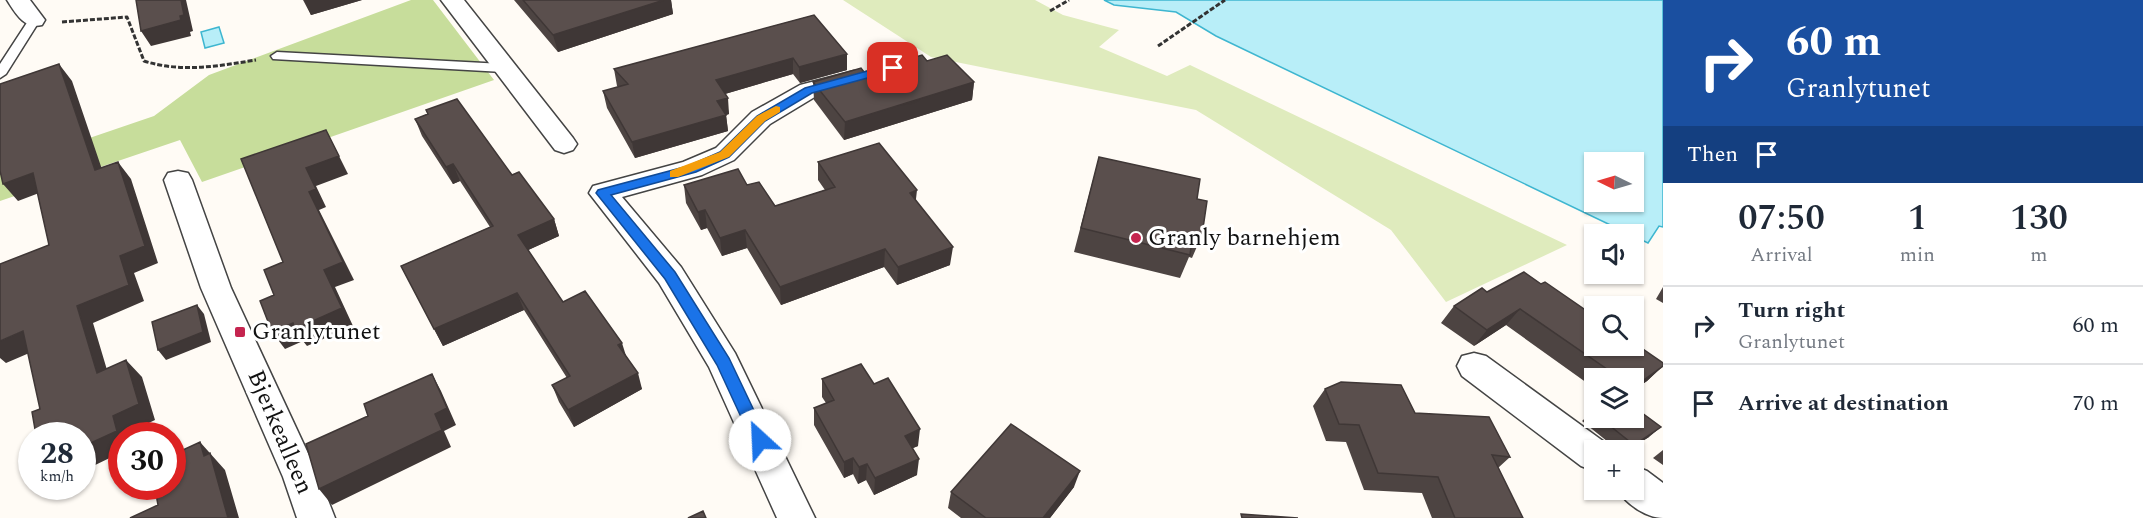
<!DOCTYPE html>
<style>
body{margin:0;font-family:Spectral,serif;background:#f6f6f7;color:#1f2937;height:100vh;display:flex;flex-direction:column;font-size:22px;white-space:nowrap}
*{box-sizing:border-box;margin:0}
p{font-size:20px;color:#747a83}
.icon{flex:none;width:33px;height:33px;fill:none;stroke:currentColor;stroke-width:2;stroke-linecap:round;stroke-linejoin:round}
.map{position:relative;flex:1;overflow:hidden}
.details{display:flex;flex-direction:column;background:#fff;width:480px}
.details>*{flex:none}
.guide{background:#1a4fa0;color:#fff;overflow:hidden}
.needle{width:39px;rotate:275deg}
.fabs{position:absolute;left:1584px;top:152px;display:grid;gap:12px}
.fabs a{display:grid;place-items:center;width:60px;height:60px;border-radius:0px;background:#fff;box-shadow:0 2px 4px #0004;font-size:30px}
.speed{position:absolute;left:18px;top:422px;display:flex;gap:12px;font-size:30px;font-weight:700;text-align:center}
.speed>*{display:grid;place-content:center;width:78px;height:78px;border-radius:50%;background:#fff;box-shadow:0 2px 4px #0004;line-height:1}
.speed small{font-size:15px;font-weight:400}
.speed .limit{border:9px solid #d22;background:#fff;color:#111}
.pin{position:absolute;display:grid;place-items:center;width:51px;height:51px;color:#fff;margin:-26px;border-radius:12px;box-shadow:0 3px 9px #0006}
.me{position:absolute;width:66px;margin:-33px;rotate:335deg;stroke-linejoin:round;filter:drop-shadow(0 0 4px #0008)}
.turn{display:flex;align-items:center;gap:21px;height:126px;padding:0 24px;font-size:27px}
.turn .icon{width:78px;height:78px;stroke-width:2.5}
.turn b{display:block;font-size:42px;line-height:51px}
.then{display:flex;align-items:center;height:57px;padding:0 24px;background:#0003;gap:12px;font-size:22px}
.eta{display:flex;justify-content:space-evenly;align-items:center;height:102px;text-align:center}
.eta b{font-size:36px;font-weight:600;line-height:42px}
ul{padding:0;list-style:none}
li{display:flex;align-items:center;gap:18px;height:78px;padding:0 24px;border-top:2px solid #e0e1e3}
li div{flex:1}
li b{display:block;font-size:22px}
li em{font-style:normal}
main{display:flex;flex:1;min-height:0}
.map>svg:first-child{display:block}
.green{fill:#dfebbd}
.forest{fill:#c7dd9b}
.water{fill:#b8eef8;stroke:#3eb6d0;stroke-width:1.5;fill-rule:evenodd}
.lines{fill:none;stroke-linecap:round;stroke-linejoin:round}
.service-casing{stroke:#444;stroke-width:3}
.minor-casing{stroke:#444;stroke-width:3}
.path{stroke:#333;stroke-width:3;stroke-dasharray:5 2;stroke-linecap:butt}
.service{fill:#fff;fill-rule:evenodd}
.minor{fill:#fff;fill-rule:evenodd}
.wall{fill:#4d4442}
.shaded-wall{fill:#3f3736}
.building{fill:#5a4f4d;stroke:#3f3736;stroke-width:1.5}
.route{fill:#1a73e8;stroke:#114b97;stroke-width:1.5}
.slow{fill:#f59e0b}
.poi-dot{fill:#c5244f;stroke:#fff;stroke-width:2}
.labels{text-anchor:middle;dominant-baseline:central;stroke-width:6;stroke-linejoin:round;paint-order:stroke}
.poi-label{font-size:24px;fill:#111;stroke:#fff;text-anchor:start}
.street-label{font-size:24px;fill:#111;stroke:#fff}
</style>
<main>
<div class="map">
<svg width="1663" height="518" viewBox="0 0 1663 518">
<rect width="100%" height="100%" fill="#fffbf5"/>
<path class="green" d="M843 0H1035L1063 15 1119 30 1099 47 1167 76 1190 65 1567 245 1446 302 1391 230 1196 110 931 57Z"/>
<path class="forest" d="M411 0H433L494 80 202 182 180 140 0 201V99L25 160 154 116 209 75Z"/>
<path class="water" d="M1104 0H1663V227L1659 226 1648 243 1216 36 1176 12 1114 5ZM1594 162H1634V201H1594Z
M219 27 224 43 205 48 201 32Z"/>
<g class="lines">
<defs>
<path id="service" d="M34 17 40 20 6 74 0 78V64L30 18Z
M277 52 503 64 509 68 503 72 273 59 271 56Z"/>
<path id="minor" d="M7 0H30L45 20 42 25C24 29 16 14 7 0Z
M441 0H464L573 138 577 144 573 150 564 153 555 150Z
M854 71 863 73 866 78 863 83 818 95 770 124 734 160 702 175 622 197 681 267 735 353 815 518H777L709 367 659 283 589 193 593 186 683 162 716 148 752 112 800 85Z
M178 171 188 173 192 180 231 288 319 477 335 518H297L283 477 201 288 164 180 168 173Z
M1474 353 1486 356 1607 444 1610 450H1594V471L1581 466 1462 376 1457 366 1462 356Z
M1634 466 1647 471 1663 483V518C1647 518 1625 504 1618 489H1634Z"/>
</defs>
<use href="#service" class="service-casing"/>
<use href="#minor" class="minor-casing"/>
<path class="path" d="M1050 11 1069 0
M62 22 127 17 144 61C182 73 218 66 256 60
M1158 46 1225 0"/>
<use href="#service" class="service"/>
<use href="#minor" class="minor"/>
</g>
<path class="wall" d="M303 0H362L311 15Z
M514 0H671L673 14 558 52Z
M814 15 847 70 800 83 793 74 725 94 729 114 726 115 728 131 635 158 607 108 603 91 619 87 617 86 614 69Z
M927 61 974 82 972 100 844 140 814 100 813 82 864 72Z
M426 110 512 175 554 219 559 236 528 250 563 302 626 356 642 389 574 427 559 402 552 385 567 378 524 310 443 346 401 266 490 227 460 181 453 184 422 136 415 119 428 114Z
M1099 157 1197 199 1202 235 1192 258 1189 257 1180 278 1074 252Z
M818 162 916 201 950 265 897 285 884 267 781 305 747 248 722 256 707 228 701 230 686 203 684 185H747L775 206 825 190 818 180Z
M1541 284 1663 366 1647 381 1634 390V378H1594V388L1506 325 1474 346 1441 323 1454 306 1487 292Z
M1663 287V303L1656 299Z
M822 379 874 384 918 446 913 448 917 475 874 495 866 480 858 484 853 474 844 478 814 425V408L826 403 822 397Z
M1325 389 1415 413 1510 457 1498 468 1523 518H1432L1422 493 1364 490 1346 442 1326 441 1313 406Z
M1594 410V417H1634L1649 437 1629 450H1618L1582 421Z
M1663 450V465L1653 458Z
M1074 487 1050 518H961L948 508 951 492Z"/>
<path class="shaded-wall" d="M181 0H186L193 31 190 32 191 36 151 46 141 31Z
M304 0H362L311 15Z
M660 0H671L673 14 558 52 553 35Z
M847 54V70L800 83 799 67Z
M793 58V74L718 96 716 80Z
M59 64 72 81 108 187 95 170Z
M974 82 972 100 844 140 845 122Z
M728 98 729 114 726 115 728 131 635 158 632 142 717 101Z
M326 130 348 174 316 186 326 207 319 210 354 280 335 287 353 326 307 346 303 341 285 349 272 332 309 192 306 168Z
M118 162 131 179 158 263 134 273 144 301 93 323 113 390 97 373 77 306 120 256Z
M453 164 460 181 453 184 446 167Z
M33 173 47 190 18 201 3 184Z
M917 190 915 208 910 193Z
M705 210 707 228 701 230 698 212Z
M554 219 559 236 524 252 518 235Z
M745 230 747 248 722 256 720 238Z
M953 247 950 265 897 285 898 267Z
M885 249 884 267 781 305 780 287Z
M517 293 524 310 443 346 434 329Z
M197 305 204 314 211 342 166 360 158 350Z
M1520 309 1506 325 1474 346 1487 330Z
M23 331 41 348 6 363 0 358V341Z
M622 343 627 359 618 345Z
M126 360 142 377 155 420 130 432V435H122V452L89 468 82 462V447L113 416Z
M1663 366 1647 381 1634 390V387Z
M638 373 642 389 574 427 568 410Z
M432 374 441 391 456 425 444 431 451 447 332 505 319 489 435 414Z
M1661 427 1649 437 1628 450 1634 445Z
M920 429 918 446 903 452 905 436Z
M200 442 225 470 239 518H228L204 456Z
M853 458V474L844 478V462Z
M919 459 917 475 874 495 875 478Z
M867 464 866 480 858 484 859 467Z
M1080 471 1074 487 1050 518H1043Z"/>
<path class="building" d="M136 0H181L184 15 180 16 181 20 141 31Z
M523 0H664L553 35Z
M814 15 847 54 799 67 793 58 716 80 728 98 717 101 726 115 632 142 603 91 628 84 614 69Z
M922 55 927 61 947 55 974 82 845 122 813 82 861 68 864 72Z
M59 64 95 170 118 162 145 246 120 256 129 285 77 306 97 373 126 360 139 404 113 416 117 431 82 447V435H36L32 412 40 409 23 331 0 341V264L49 245 33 173 3 184 0 171V84Z
M457 99 512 175 519 172 554 219 518 235 563 302 585 291 622 343 618 345 638 373 568 410 552 385 570 376 517 293 434 329 401 266 493 226 453 164 446 167 415 119 428 114 426 110Z
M326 130 339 156 306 168 316 189 309 192 343 262 324 270 342 308 295 329 293 323 272 332 260 301 274 295 264 270 283 262 241 159Z
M879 143 917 190 910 193 953 247 898 267 885 249 780 287 745 230 720 238 705 210 698 212 684 185 738 169 747 185 759 182 775 206 835 187 818 162Z
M1099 157 1200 179 1197 199 1207 201 1202 235 1193 232 1190 255 1081 228Z
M1524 272 1541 284 1545 282 1594 316V345H1634V343L1663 363V366L1634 387V378H1620L1520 309 1487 330 1454 306 1482 288 1487 292Z
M197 305 203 332 158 350 152 322Z
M861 364 874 384 888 378 920 429 905 436 919 459 875 478 867 464 859 467 853 458 844 462 814 408 834 400 822 379Z
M432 374 447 408 435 414 442 430 319 489 306 444 368 416 364 404Z
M1341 382 1401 385 1415 413 1489 417 1510 457 1492 455 1523 518H1455L1438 477 1378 473 1359 425 1339 424 1325 389Z
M1634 407 1661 427 1634 445 1599 417H1634Z
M1011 424 1080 471 1043 518H986L951 492Z
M200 442 204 456 210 453 228 518H130L158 505 156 494 161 492 160 486H172V455Z
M703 511 706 518H688Z
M1241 514 1298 518H1242Z"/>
<path class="route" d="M893 64 899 68 897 70 812 93 765 121 729 157 696 172 611 195 675 272 729 358 768 440 765 445H754L717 365 665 279 596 193 598 190 688 166 720 152 757 116 805 88Z"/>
<path class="slow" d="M776 106 780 107V112L765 121 729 157 678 177H670V171L720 152 757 116Z"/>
<g class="poi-dot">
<circle cx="1136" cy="238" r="6"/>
<rect x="234" y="326" width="12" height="12" rx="3"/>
</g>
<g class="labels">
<g class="poi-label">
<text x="1148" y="238">Granly barnehjem</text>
<text x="252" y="332">Granlytunet</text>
</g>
<g class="street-label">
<text transform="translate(280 432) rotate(67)">Bjerkealleen</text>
</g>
</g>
</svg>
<div class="fabs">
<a><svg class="needle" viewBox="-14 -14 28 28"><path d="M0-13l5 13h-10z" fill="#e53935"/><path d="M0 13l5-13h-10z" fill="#747a83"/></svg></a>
<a><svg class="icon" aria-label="sound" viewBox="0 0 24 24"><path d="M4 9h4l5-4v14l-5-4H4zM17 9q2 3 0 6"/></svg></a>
<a><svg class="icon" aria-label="search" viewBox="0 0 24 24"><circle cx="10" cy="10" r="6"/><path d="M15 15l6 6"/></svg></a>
<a><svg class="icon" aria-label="layers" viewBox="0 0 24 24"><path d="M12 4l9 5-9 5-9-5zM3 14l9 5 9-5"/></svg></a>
<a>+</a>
</div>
<div class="speed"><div>28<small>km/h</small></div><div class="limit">30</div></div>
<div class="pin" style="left:893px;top:68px;background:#d93025"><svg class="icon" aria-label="arrive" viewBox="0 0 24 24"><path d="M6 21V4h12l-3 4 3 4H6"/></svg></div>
<svg class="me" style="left:760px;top:440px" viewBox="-20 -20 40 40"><circle r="19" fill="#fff"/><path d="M0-13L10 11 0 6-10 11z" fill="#1a73e8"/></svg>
</div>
<section class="details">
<div class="guide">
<div class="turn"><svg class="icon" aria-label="right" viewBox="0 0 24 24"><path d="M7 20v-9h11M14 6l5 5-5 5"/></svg><div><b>60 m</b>Granlytunet</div></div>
<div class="then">Then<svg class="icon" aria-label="arrive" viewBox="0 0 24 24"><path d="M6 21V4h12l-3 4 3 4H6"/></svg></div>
</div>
<div class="eta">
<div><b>07:50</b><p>Arrival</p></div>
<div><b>1</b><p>min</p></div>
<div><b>130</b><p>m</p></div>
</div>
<ul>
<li><svg class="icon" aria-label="right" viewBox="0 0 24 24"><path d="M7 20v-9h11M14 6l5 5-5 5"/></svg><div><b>Turn right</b><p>Granlytunet</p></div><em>60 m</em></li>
<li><svg class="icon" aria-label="arrive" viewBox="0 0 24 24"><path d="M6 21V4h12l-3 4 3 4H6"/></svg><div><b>Arrive at destination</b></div><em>70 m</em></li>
</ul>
</section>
</main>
